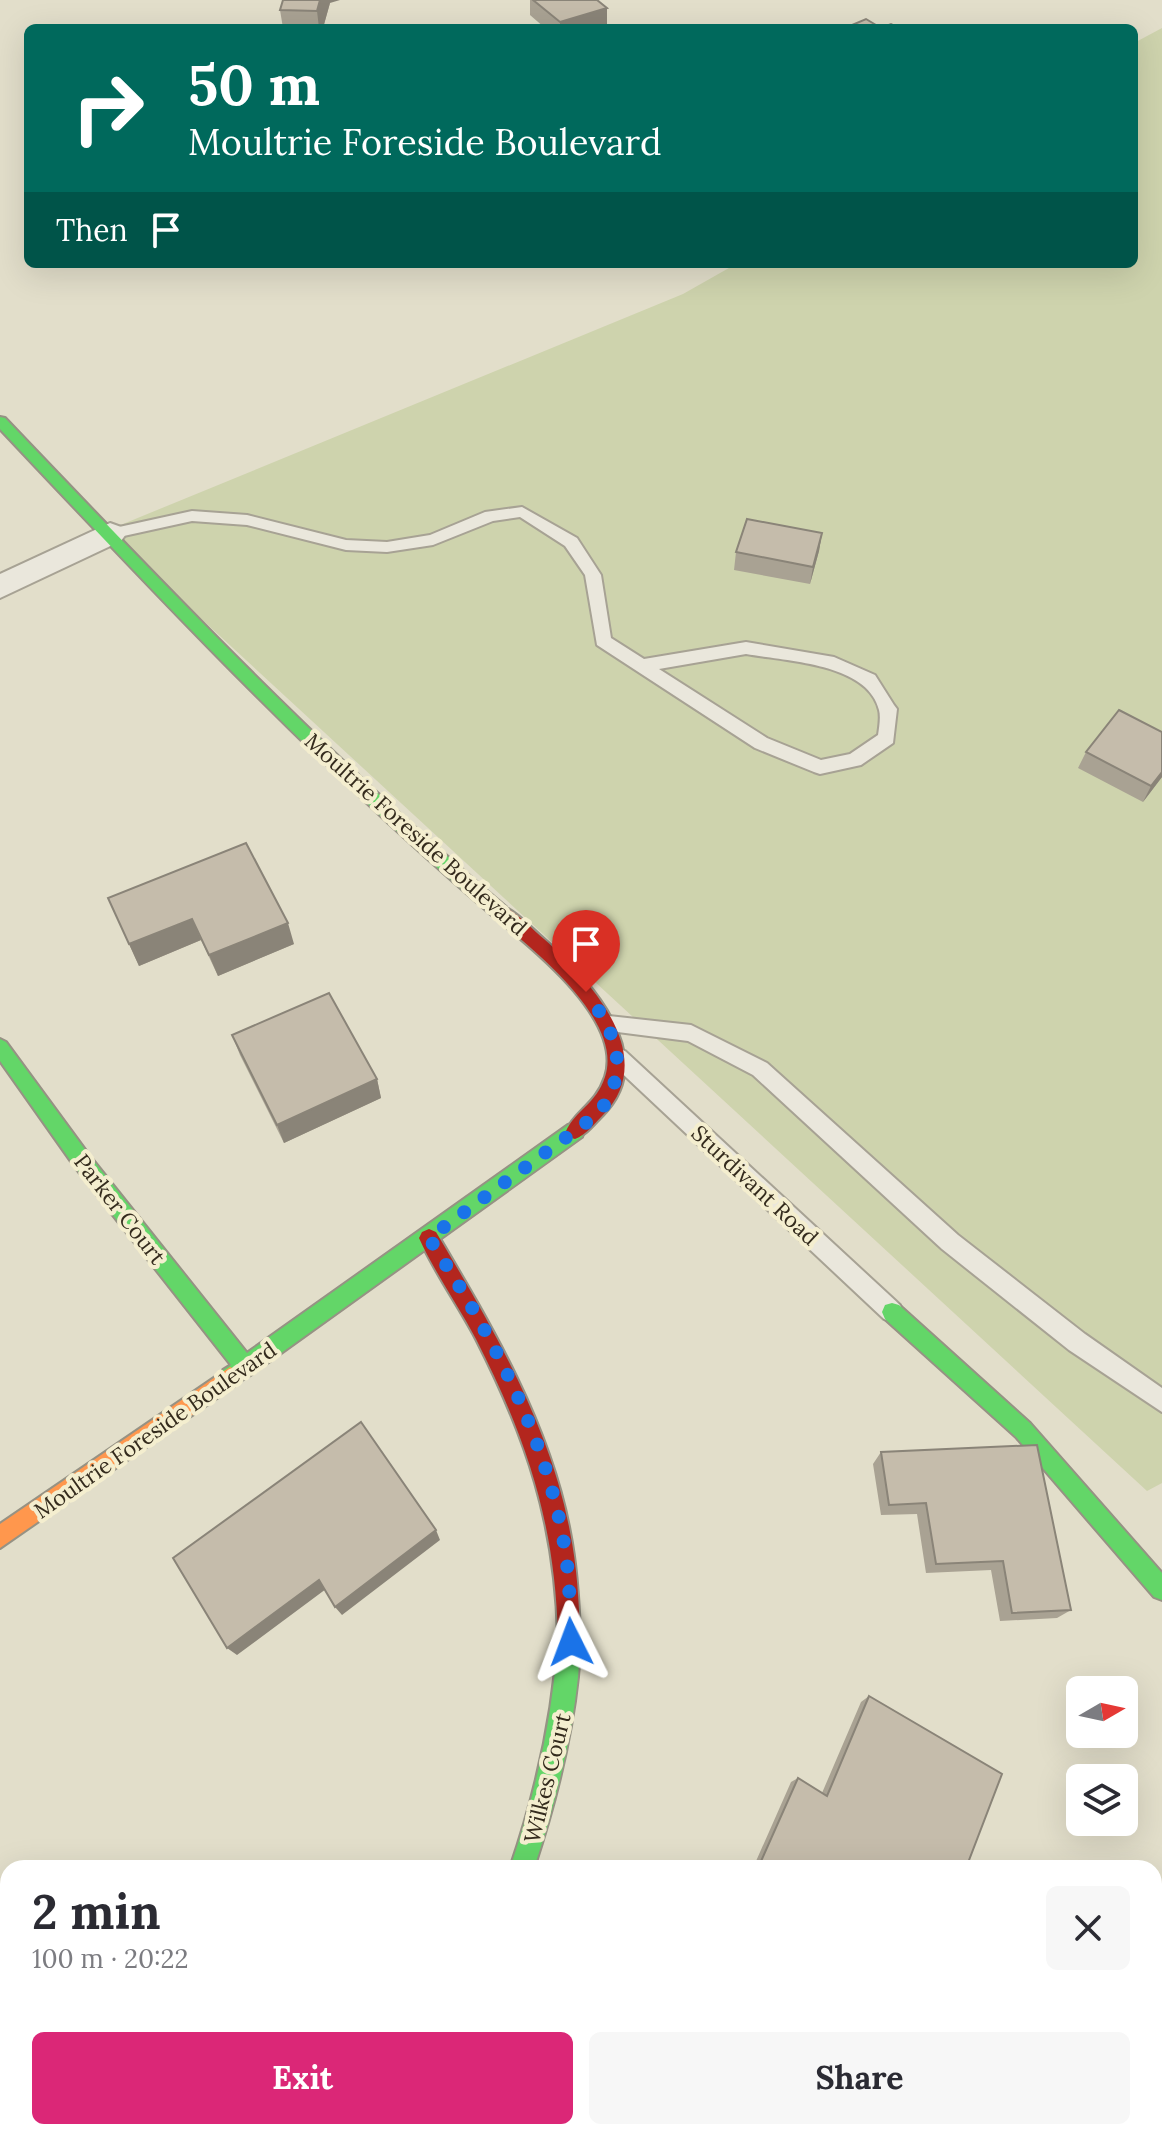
<!DOCTYPE html>
<meta charset="utf-8">
<style>
body{margin:0;font-family:Lora,serif;background:#f7f7f7;color:#2b2b33;height:100vh;display:flex;flex-direction:column;font-size:30px;white-space:nowrap}
*{box-sizing:border-box;margin:0}
p{font-size:26px;color:#7c7c81}
.icon{flex:none;width:44px;height:44px;fill:none;stroke:currentColor;stroke-width:2;stroke-linecap:round;stroke-linejoin:round}
.map{position:relative;flex:1;overflow:hidden}
.drawer{position:absolute;left:0px;top:1860px;width:1162px;height:280px;display:flex;flex-direction:column;background:#fff;border-radius:24px 24px 0 0;box-shadow:0 8px 32px #0002}
.drawer>*{flex:none}
.top-card{position:absolute;left:24px;top:24px;width:1114px;height:244px;border-radius:12px;box-shadow:0 8px 32px #0002;background:#00695c;color:#fff;overflow:hidden}
.needle{width:52px;rotate:81deg}
.controls{position:absolute;left:1066px;top:1676px;display:grid;gap:16px}
.controls a{display:grid;place-items:center;width:72px;height:72px;border-radius:12px;background:#fff;box-shadow:0 8px 32px #0002;font-size:40px}
.pin{position:absolute;display:grid;place-items:center;width:68px;height:68px;color:#fff;margin:-82px -34px;border-radius:50% 50% 50% 0;rotate:-45deg;box-shadow:0 0 8px #0007}
.pin .icon{rotate:45deg}
.me{position:absolute;width:88px;margin:-44px;rotate:357deg;stroke-linejoin:round;filter:drop-shadow(0 0 6px #0008)}
.turn{display:flex;align-items:center;gap:28px;height:168px;padding:0 32px;font-size:36px}
.turn .icon{width:104px;height:104px;stroke-width:2.5}
.turn b{display:block;font-size:56px;line-height:68px}
.then{display:flex;align-items:center;height:76px;padding:0 32px;background:#0003;gap:16px;font-size:30px}
.round{display:grid;place-items:center;flex:none;width:84px;height:84px;border-radius:12px;background:#f7f7f7}
.head{display:flex;align-items:center;justify-content:space-between;height:136px;padding:0 32px}
h1{font-size:48px;font-weight:700;line-height:60px}
.primary-button{display:flex;gap:16px;margin-top:auto;padding:16px 32px}
.primary-button a{flex:1;height:92px;border-radius:12px;background:#db2777;color:#fff;font-size:32px;font-weight:700;line-height:92px;text-align:center}
.primary-button a+a{background:#f7f7f7;color:#2b2b33}
.map>svg:first-child{display:block}
.green{fill:#ced3ad}
.lines{fill:none;stroke-linecap:round;stroke-linejoin:round}
.lane-casing{stroke:#a7a294;stroke-width:4}
.street-casing{stroke:#a7a294;stroke-width:4}
.fast-casing{stroke:#969284;stroke-width:4}
.slow-casing{stroke:#969284;stroke-width:4}
.jam-casing{stroke:#969284;stroke-width:4}
.lane{fill:#eae7dc;fill-rule:evenodd}
.street{fill:#eae7dc;fill-rule:evenodd}
.fast{fill:#63d668;fill-rule:evenodd}
.slow{fill:#ff974d;fill-rule:evenodd}
.jam{fill:#b3261e;fill-rule:evenodd}
.wall{fill:#a9a293}
.shaded-wall{fill:#8a8478}
.building{fill:#c5bcab;stroke:#8a8478;stroke-width:2}
.route{stroke:#1a73e8;stroke-width:14;stroke-dasharray:0 25.2}
.labels{text-anchor:middle;dominant-baseline:central;stroke-width:8;stroke-linejoin:round;paint-order:stroke}
.street-label{font-size:22px;fill:#342b1d;stroke:#f4eecf}
</style>
<div class="map">
<svg width="1162" height="2140" viewBox="0 0 1162 2140">
<rect width="100%" height="100%" fill="#e2deca"/>
<path class="green" d="M1162 28V1483L1147 1491 106 531 683 294 736 264H1134V43Z"/>
<g class="lines">
<defs>
<path id="lane" d="M522 507 577 538 601 575 611 638 644 659 746 642 834 657 875 675 894 705 897 709 893 743 861 765 820 774 814 772 755 748 597 645 585 575 565 546 520 517 493 521 433 545 387 552 346 550 247 525 192 521 110 539 102 534 110 529 192 511 247 515 346 540 387 542 430 535 485 512ZM746 654C785 661 868 663 879 710 881 717 879 728 878 735L850 754 821 760 767 738 659 669Z
M609 1016 691 1025 767 1063 958 1235 1085 1334 1162 1388V1412L1069 1350 942 1249 753 1075 688 1041 602 1030 599 1024 602 1018Z
M618 1048 625 1051 900 1305 903 1312 900 1319 892 1322 884 1319 611 1063 608 1057 611 1051Z"/>
<path id="street" d="M110 523 121 527 126 534 121 541 0 598V574Z"/>
<path id="fast" d="M0 417 5 418C166 587 327 756 506 907L508 912 506 917H494C317 766 159 598 0 429Z
M0 1039 6 1042 89 1155 247 1353 568 1125 575 1123 582 1125 584 1131 582 1137 252 1374 230 1387 223 1384 220 1377 223 1370 231 1365 75 1167 0 1061Z
M892 1303 899 1305 1030 1423 1162 1573V1600L1154 1597 1016 1437 885 1319 882 1312 885 1305Z
M569 1625 577 1628C583 1642 579 1661 578 1677 571 1743 555 1805 534 1868H510C536 1792 553 1717 558 1636L561 1628Z"/>
<path id="slow" d="M230 1367 237 1370 240 1377 237 1384 0 1548V1524Z"/>
<path id="jam" d="M500 905C516 911 531 928 544 939 589 979 661 1056 603 1115 594 1124 586 1135 575 1139L568 1137 566 1131C576 1110 596 1104 605 1077 624 1020 532 948 494 917L492 912Z
M429 1229 436 1232C491 1325 550 1424 570 1532 577 1567 579 1601 580 1636L577 1644 569 1647 561 1644 558 1636C555 1523 527 1439 476 1339 458 1305 435 1273 419 1238L422 1232Z"/>
</defs>
<use href="#lane" class="lane-casing"/>
<use href="#street" class="street-casing"/>
<use href="#fast" class="fast-casing"/>
<use href="#slow" class="slow-casing"/>
<use href="#jam" class="jam-casing"/>
<use href="#lane" class="lane"/>
<use href="#street" class="street"/>
<use href="#fast" class="fast"/>
<use href="#slow" class="slow"/>
<use href="#jam" class="jam"/>
</g>
<path class="wall" d="M530 0H597L607 8V26L600 28H545L530 15Z
M330 3 323 28H283L280 10Z
M822 533 819 551 810 584 734 570 736 552Z
M1086 752 1162 777 1143 802 1078 768Z
M108 898 294 944 218 976 201 940 139 966Z
M232 1035 377 1079 381 1098 284 1143 240 1055Z
M881 1452 1071 1610 1057 1618 1000 1621 991 1570 926 1573 917 1514 881 1515 873 1464Z
M869 1696 966 1868H753L791 1782 798 1778 822 1793 861 1702Z
M744 2132H789L792 2140H730Z"/>
<path class="shaded-wall" d="M320 0H340L330 3 323 28H319L317 11Z
M607 8V26L600 28H560V22Z
M822 533 819 551 810 584 813 567Z
M1162 772V777L1143 802 1151 786Z
M192 919 201 940 139 966 129 944Z
M288 923 294 944 218 976 209 955Z
M377 1079 381 1098 284 1143 277 1125Z
M436 1530 440 1540 342 1615 335 1607Z
M319 1580 326 1589 237 1655 227 1648Z
M290 2132H309L318 2140H299Z
M383 2134 390 2140H379Z"/>
<path class="building" d="M283 0H320L317 11 280 10Z
M533 0H597L607 8 560 22Z
M866 19 881 28 891 24 899 28H845Z
M747 519 822 533 813 567 736 552Z
M1119 710 1162 732V772L1151 786 1086 752Z
M246 843 288 923 209 955 192 919 129 944 108 898Z
M329 993 377 1079 277 1125 232 1035Z
M361 1422 436 1530 335 1607 319 1580 227 1648 173 1558Z
M1037 1445 1071 1610 1012 1613 1003 1561 936 1564 926 1503 889 1505 881 1452Z
M869 1696 1002 1774 966 1868H758L798 1778 827 1796Z
M201 2132H290L299 2140H196Z
M764 2132H789L792 2140H750Z"/>
<g class="lines">
<path class="route" d="M571 1642C570 1614 570 1584 566 1556 549 1440 492 1335 429 1238L598 1114C632 1069 616 1033 586 992"/>
</g>
<g class="labels">
<g class="street-label">
<text transform="translate(416 834) rotate(42)">Moultrie Foreside Boulevard</text>
<text transform="translate(755 1185) rotate(43)">Sturdivant Road</text>
<text transform="translate(120 1209) rotate(52)">Parker Court</text>
<text transform="translate(155 1430) rotate(-35)">Moultrie Foreside Boulevard</text>
<text transform="translate(547 1778) rotate(-76)">Wilkes Court</text>
</g>
</g>
</svg>
<div class="controls">
<a><svg class="needle" viewBox="-14 -14 28 28"><path d="M0-13l5 13h-10z" fill="#e53935"/><path d="M0 13l5-13h-10z" fill="#7c7c81"/></svg></a>
<a><svg class="icon" aria-label="layers" viewBox="0 0 24 24"><path d="M12 4l9 5-9 5-9-5zM3 14l9 5 9-5"/></svg></a>
</div>
<div class="pin" style="left:586px;top:992px;background:#d93025"><svg class="icon" aria-label="arrive" viewBox="0 0 24 24"><path d="M6 21V4h12l-3 4 3 4H6"/></svg></div>
<svg class="me" style="left:571px;top:1642px" viewBox="-20 -20 40 40"><path d="M0-17L14 15 0 8-14 15z" fill="#1a73e8" stroke="#fff" stroke-width="4"/></svg>
<div class="top-card">
<div class="turn"><svg class="icon" aria-label="right" viewBox="0 0 24 24"><path d="M7 20v-9h11M14 6l5 5-5 5"/></svg><div><b>50 m</b>Moultrie Foreside Boulevard</div></div>
<div class="then">Then<svg class="icon" aria-label="arrive" viewBox="0 0 24 24"><path d="M6 21V4h12l-3 4 3 4H6"/></svg></div>
</div>
<section class="drawer">
<div class="head"><div><h1>2 min</h1><p>100 m · 20:22</p></div><a class="round"><svg class="icon" aria-label="close" viewBox="0 0 24 24"><path d="M6 6l12 12M18 6L6 18"/></svg></a></div>
<div class="primary-button"><a>Exit</a><a>Share</a></div>
</section>
</div>
